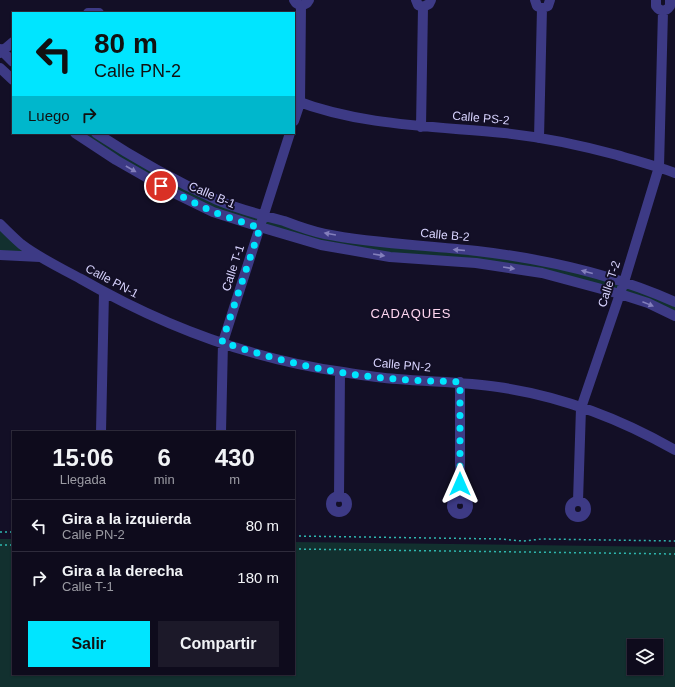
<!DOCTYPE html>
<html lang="es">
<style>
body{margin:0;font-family:Helvetica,sans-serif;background:#1c1929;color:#f1f3f6;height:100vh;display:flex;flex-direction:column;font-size:15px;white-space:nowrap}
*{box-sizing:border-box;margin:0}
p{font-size:13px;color:#9b9ba3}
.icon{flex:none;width:22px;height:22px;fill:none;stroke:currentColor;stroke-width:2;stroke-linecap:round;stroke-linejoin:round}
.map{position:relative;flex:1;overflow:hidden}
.drawer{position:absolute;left:12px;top:431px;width:283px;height:244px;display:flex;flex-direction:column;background:#0e0b1c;border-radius:0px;box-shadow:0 1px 3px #0004,0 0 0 1px #2e2b3b}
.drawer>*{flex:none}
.hud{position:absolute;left:12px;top:12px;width:283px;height:122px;border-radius:0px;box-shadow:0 1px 3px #0004,0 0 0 1px #2e2b3b;background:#00e5ff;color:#111;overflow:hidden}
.fabs{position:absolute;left:627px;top:639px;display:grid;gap:8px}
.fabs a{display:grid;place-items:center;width:36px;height:36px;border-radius:0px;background:#0e0b1c;box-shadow:0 1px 3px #0004,0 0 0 1px #2e2b3b;font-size:20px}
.pin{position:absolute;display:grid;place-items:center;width:34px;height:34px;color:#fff;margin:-17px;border:2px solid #fff;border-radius:50%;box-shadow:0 1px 4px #0007}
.me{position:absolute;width:44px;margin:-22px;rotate:0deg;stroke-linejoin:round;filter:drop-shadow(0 0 3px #0008)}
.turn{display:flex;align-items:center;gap:14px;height:84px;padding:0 16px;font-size:18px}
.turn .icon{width:52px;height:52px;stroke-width:2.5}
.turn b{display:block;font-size:28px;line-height:34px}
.then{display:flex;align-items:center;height:38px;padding:0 16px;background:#0003;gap:8px;font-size:15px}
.eta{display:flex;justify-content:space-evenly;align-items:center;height:68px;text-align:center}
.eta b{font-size:24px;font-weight:600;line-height:28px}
.primary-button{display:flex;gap:8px;margin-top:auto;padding:8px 16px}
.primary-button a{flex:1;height:46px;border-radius:0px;background:#00e5ff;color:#111;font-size:16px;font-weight:600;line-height:46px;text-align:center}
.primary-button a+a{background:#1c1929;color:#f1f3f6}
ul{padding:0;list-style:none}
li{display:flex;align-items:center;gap:12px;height:52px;padding:0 16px;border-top:1px solid #2e2b3b}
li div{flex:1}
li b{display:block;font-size:15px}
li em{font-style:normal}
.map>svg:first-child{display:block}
.green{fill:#12302f;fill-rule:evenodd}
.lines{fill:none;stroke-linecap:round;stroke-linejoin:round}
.path{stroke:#2fb8b0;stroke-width:1.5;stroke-dasharray:2 3;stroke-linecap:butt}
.minor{stroke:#3d3a85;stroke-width:10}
.oneway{fill:#837fbc}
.route{stroke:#00e5ff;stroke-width:7;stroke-dasharray:0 12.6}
.labels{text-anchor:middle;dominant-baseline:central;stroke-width:4;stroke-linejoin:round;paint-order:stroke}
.street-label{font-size:12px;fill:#d9d4ff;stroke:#130f26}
.neighbourhood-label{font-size:13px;letter-spacing:1px;fill:#ffd6f0;stroke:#130f26}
</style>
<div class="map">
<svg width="675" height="687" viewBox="0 0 675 687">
<rect width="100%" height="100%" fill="#130f26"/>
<path class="green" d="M75 133H96L218 200 324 233 545 261 675 302V316L542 273 321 245 213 212Z
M0 224 42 257 0 255Z
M0 539H13V674H294V542L675 547V687H0ZM634 646H656V668H634Z"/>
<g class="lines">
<path class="path" d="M0 532H13
M294 536 500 539 523 541 542 539 675 541
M0 545H13
M294 549 675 554"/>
<path class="minor" d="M294 0 296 3 301 6 307 3 309 0
M416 0 418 5 423 7 429 4 431 0
M535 0 537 6 542 8 548 6 550 0
M656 0V6C660 12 666 12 670 6V0
M88 13H99
M0 49 13 62
M0 53 13 42
M0 68 13 80
M294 100C361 126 433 126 504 133 542 137 580 145 617 155 637 161 656 166 675 173
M294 121 300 103 301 6
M421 127 423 7
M75 133 116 160 172 192 213 212 260 227 321 245 390 257 476 263 542 273 620 294 648 303 675 316
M96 133C134 158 175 181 217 200 238 209 261 215 284 221 297 226 311 231 325 234 375 244 426 245 477 251 545 259 613 274 675 302
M539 138 542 8
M0 224C7 231 14 238 21 244 39 258 61 268 81 279 161 325 251 359 343 372 361 375 379 378 397 379 431 382 465 382 498 387 560 396 621 419 675 450
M0 255 40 257
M101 432 104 292
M221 432 223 342 290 133
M331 504a8 8 0 1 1 16 0a8 8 0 1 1-16 0Z
M339 497 340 372
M452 506a8 8 0 1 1 16 0a8 8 0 1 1-16 0Z
M460 499V382
M578 501 581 408 624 282 659 167 663 11
M570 509a8 8 0 1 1 16 0a8 8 0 1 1-16 0Z"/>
</g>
<defs><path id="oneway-solid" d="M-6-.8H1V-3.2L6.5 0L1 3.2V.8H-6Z"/></defs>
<g class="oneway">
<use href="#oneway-solid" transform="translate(131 169) rotate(30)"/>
<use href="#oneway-solid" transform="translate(330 234) rotate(-170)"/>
<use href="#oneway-solid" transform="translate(459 250) rotate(-175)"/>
<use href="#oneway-solid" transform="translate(379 255) rotate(9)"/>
<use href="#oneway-solid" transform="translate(509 268) rotate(9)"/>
<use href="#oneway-solid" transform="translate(587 272) rotate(-165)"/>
<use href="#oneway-solid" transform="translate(648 304) rotate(22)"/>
</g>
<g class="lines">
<path class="route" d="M161 186 213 212 260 228 222 342C278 361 337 375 396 379 417 381 439 381 460 382V484"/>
</g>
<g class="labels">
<g class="street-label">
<text transform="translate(481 118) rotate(5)">Calle PS-2</text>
<text transform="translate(212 195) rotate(23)">Calle B-1</text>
<text transform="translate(445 235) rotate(5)">Calle B-2</text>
<text transform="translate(233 268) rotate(-72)">Calle T-1</text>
<text transform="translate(112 281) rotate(28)">Calle PN-1</text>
<text transform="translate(609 284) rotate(-72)">Calle T-2</text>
<text transform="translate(402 365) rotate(5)">Calle PN-2</text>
</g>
<g class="neighbourhood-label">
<text x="411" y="313">CADAQUES</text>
</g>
</g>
</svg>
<div class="fabs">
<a><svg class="icon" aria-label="layers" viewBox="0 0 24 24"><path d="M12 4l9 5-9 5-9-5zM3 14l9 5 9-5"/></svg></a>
</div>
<div class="pin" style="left:161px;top:186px;background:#d93025"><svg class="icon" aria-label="arrive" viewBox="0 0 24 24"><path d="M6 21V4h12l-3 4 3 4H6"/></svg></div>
<svg class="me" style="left:460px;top:484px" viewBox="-20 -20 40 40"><path d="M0-17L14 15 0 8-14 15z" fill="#00e5ff" stroke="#fff" stroke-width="4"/></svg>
<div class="hud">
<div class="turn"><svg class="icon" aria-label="left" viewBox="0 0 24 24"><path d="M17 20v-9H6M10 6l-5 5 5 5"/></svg><div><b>80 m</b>Calle PN-2</div></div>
<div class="then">Luego<svg class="icon" aria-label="right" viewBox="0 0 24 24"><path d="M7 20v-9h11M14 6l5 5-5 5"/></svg></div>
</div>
<section class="drawer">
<div class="eta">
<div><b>15:06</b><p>Llegada</p></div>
<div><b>6</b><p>min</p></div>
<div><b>430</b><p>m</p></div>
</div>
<ul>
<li><svg class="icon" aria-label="left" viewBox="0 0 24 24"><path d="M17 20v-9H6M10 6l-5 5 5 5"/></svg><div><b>Gira a la izquierda</b><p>Calle PN-2</p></div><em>80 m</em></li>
<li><svg class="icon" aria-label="right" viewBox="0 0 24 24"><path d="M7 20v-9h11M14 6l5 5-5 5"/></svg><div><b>Gira a la derecha</b><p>Calle T-1</p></div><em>180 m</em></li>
</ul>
<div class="primary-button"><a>Salir</a><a>Compartir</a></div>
</section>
</div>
